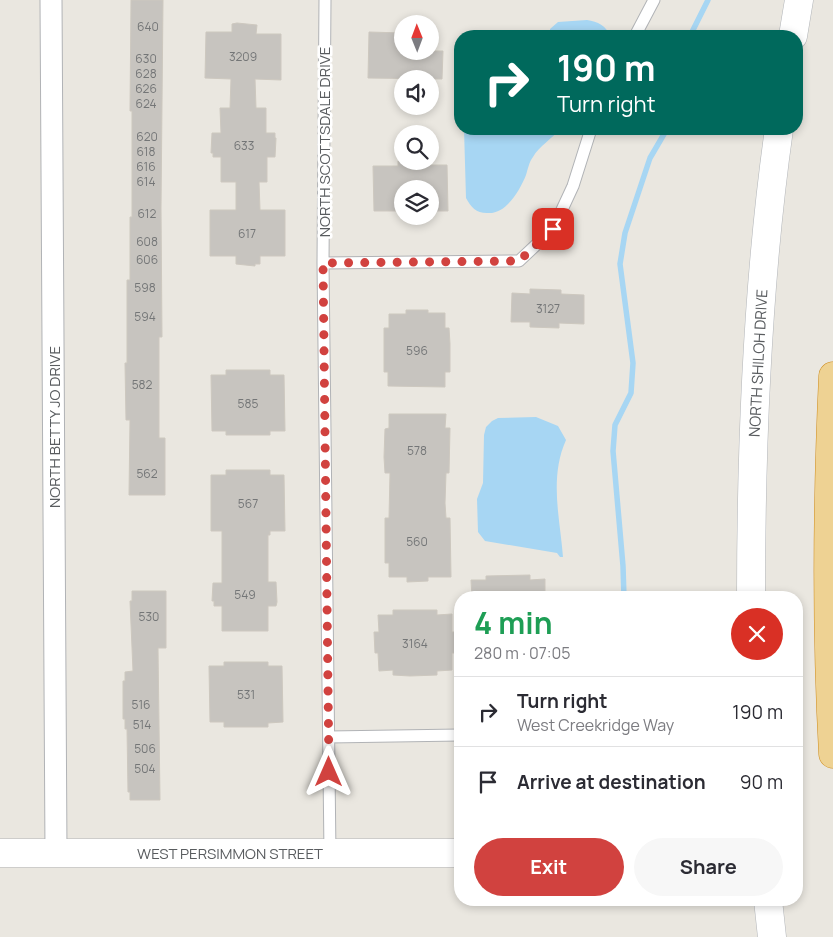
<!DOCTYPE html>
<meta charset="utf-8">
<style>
body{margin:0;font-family:Manrope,sans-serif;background:#f7f7f7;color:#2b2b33;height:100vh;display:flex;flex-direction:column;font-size:19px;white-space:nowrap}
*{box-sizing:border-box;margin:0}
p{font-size:16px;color:#7c7c81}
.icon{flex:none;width:28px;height:28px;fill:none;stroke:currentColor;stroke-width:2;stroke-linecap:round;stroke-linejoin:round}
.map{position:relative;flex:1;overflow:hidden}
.sheet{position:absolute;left:454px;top:591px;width:349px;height:315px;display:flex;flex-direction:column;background:#fff;border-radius:20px;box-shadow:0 2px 8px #0003}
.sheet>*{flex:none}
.banner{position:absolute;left:454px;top:30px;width:349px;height:105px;border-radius:20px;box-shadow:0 2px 8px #0003;background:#00695c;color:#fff;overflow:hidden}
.needle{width:32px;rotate:359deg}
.controls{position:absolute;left:394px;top:15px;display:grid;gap:10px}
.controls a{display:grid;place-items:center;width:45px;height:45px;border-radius:50%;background:#fff;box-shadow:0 2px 8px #0003;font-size:25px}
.pin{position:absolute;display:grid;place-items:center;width:42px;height:42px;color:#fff;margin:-21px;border-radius:10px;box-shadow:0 2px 8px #0006}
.me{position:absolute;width:55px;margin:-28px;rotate:0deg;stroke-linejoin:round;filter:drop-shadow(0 0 4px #0008)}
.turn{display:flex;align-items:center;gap:18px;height:105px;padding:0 20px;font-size:22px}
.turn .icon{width:65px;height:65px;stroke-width:2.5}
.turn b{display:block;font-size:35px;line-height:42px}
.round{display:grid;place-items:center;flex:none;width:52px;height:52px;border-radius:26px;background:#f7f7f7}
.summary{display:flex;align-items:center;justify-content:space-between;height:85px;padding:0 20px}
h1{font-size:30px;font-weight:700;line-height:38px;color:#1e9e55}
.cta{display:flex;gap:10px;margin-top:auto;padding:10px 20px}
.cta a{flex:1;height:58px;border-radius:30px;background:#d1423f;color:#fff;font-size:20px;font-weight:700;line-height:58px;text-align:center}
.cta a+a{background:#f7f7f7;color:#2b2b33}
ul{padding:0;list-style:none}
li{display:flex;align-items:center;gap:15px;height:70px;padding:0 20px;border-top:1px solid #e1e1e2}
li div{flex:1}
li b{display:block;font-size:19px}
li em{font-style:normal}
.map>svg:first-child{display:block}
.water{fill:#a7d6f3}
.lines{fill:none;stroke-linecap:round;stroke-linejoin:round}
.stream{stroke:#a7d6f3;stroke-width:5.5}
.building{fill:#c7c4bf;stroke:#cdc8bf}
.service-casing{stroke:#b1b3b6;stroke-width:13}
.minor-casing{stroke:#b1b3b6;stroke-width:23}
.tertiary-casing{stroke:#b1b3b6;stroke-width:29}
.secondary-casing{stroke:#b2b5b9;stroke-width:29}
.motorway-casing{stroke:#ce8c1c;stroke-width:29}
.service{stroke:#fff;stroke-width:11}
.minor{stroke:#fff;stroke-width:21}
.tertiary{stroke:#fff;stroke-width:28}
.secondary{stroke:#fff;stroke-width:28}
.motorway{stroke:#eed293;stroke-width:28}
.route{stroke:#d1423f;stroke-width:9;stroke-dasharray:0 16.2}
.labels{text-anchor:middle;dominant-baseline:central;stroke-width:5;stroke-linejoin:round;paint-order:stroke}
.number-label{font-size:12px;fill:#747677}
.street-label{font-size:15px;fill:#595c5f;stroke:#fff}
</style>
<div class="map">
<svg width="833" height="937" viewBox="0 0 833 937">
<rect width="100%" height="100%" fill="#eae7e0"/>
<path class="water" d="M587 20C598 22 606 25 610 36H550V29L558 22Z
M464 129H560C552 139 539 146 533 157 529 162 528 169 526 175 520 190 506 215 487 213 476 213 471 207 466 198Z
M536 417 558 426 566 440C549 478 560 518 563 557H560L557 553 485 541 478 532 477 499 483 483 484 435 486 427 492 421 498 418Z"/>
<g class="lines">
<path class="stream" d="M690 36 708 0
M624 598 623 566 613 451 615 425 631 393 633 363 620 264 625 233 650 158 667 129"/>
</g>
<path class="building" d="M131 0H163L161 208 162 337H159V438H165V495H129L130 420H126L125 363H127V280H130V217H132V111H130Z
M237 23 257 25 256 34H281V80L255 79 256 108H266V133H275V138H276L275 157H267V182H259L260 210H285V256H260V264H255V266L236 264V256H210V210H236V182H221V157H213V153H211L212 133H221L220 108H230L231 79 205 78 206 32H232V24Z
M369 32 402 33V51H443L442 79 368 78Z
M398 161H423V165H447L448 211H430V189H402V211H374L373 166H398Z
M530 289 561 290V294L584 295V324L559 323V328L530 327V322H511L512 293 530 294Z
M406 310H428V313H445V328H449L450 344V372H445V387L388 386V372H384V328H389V314H406Z
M226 370H270V375H284L285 431H270V435H226V431H212L211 375H226Z
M389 414H446L445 428H450L449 473H446L445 503 446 518H450L451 577H428V581L407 582V577H389V563H385V518H389L390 473H385L384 457 385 429 389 428Z
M226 470H270V475H284L285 531H270V535H268V582H276L277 602 276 606H268V631H222V606H214V601H212L213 583H222V531H211V475H226Z
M530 575V580L545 579V598H472L471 580H486V576Z
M132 591H166V648H158L160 800H130V792H128L127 729H125V719H123V681H125V672L133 671 130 601H132Z
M393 610H437V615L452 614V632H456V653H452V670L437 671V675L410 676 393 675V670L379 671 378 653H375L374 632H379L378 615H393Z
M224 662H268V666H282L283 722 268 723V727H224V722H210L209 666H224Z"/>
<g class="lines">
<defs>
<path id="service" d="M325 0 323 263 330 854
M635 36 654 0
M323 263 519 261 553 229 573 186 591 129
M329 737 460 735"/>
<path id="minor" d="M51 0 56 853"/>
<path id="tertiary" d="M0 853H460"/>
<path id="secondary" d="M793 36 799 0
M751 598C751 441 757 284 779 129
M768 900 772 937"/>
<path id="motorway" d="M833 376C827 502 826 628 833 754"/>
</defs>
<use href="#service" class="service-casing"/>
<use href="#minor" class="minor-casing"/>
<use href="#tertiary" class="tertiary-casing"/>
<use href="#secondary" class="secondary-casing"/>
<use href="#motorway" class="motorway-casing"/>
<use href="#service" class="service"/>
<use href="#minor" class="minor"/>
<use href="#tertiary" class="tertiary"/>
<use href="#secondary" class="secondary"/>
<use href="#motorway" class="motorway"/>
</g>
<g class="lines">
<path class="route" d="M329 772 323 263 519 261 553 229"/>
</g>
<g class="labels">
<g class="number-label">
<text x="148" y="26">640</text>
<text x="243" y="56">3209</text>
<text x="146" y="58">630</text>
<text x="146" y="73">628</text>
<text x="146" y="88">626</text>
<text x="146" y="103">624</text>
<text x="147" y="136">620</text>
<text x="244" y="145">633</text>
<text x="146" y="151">618</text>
<text x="146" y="166">616</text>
<text x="146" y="181">614</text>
<text x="147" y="213">612</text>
<text x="247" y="233">617</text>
<text x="147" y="241">608</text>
<text x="147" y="259">606</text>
<text x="145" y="287">598</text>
<text x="548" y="308">3127</text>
<text x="145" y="316">594</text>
<text x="417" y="350">596</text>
<text x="142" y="384">582</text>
<text x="248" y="403">585</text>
<text x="417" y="450">578</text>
<text x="147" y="473">562</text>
<text x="248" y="503">567</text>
<text x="417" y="541">560</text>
<text x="245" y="594">549</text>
<text x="149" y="616">530</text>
<text x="415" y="643">3164</text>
<text x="246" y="694">531</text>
<text x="141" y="704">516</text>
<text x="142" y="724">514</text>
<text x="145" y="748">506</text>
<text x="145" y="768">504</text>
</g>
<g class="street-label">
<text transform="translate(324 142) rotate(-90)">NORTH SCOTTSDALE DRIVE</text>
<text transform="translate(758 363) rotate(-87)">NORTH SHILOH DRIVE</text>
<text transform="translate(54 427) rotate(-90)">NORTH BETTY JO DRIVE</text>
<text x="230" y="853">WEST PERSIMMON STREET</text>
</g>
</g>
</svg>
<div class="controls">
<a><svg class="needle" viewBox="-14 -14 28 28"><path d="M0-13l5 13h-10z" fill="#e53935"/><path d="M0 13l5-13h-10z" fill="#7c7c81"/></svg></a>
<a><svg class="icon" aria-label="sound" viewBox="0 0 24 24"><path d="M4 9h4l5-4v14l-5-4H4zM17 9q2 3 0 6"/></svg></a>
<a><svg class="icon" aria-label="search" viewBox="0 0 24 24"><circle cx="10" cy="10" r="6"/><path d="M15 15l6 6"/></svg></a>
<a><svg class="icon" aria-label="layers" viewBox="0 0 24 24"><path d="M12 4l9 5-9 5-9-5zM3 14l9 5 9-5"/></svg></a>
</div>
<div class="pin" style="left:553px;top:229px;background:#d93025"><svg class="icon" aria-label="arrive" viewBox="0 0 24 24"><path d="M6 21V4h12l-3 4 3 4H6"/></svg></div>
<svg class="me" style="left:329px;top:772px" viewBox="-20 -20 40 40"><path d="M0-17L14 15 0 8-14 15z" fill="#d1423f" stroke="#fff" stroke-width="4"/></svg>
<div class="banner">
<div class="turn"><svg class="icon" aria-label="right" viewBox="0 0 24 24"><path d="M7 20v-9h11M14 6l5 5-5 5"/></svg><div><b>190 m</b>Turn right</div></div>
</div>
<section class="sheet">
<div class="summary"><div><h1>4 min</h1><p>280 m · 07:05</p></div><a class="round" style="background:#d93025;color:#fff"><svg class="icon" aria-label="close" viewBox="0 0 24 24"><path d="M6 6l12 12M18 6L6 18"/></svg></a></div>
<ul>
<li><svg class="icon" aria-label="right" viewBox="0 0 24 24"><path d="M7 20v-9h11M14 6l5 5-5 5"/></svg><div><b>Turn right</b><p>West Creekridge Way</p></div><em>190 m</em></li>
<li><svg class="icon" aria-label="arrive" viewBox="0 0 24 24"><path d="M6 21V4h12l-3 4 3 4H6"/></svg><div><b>Arrive at destination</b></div><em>90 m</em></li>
</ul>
<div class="cta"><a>Exit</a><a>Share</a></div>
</section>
</div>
